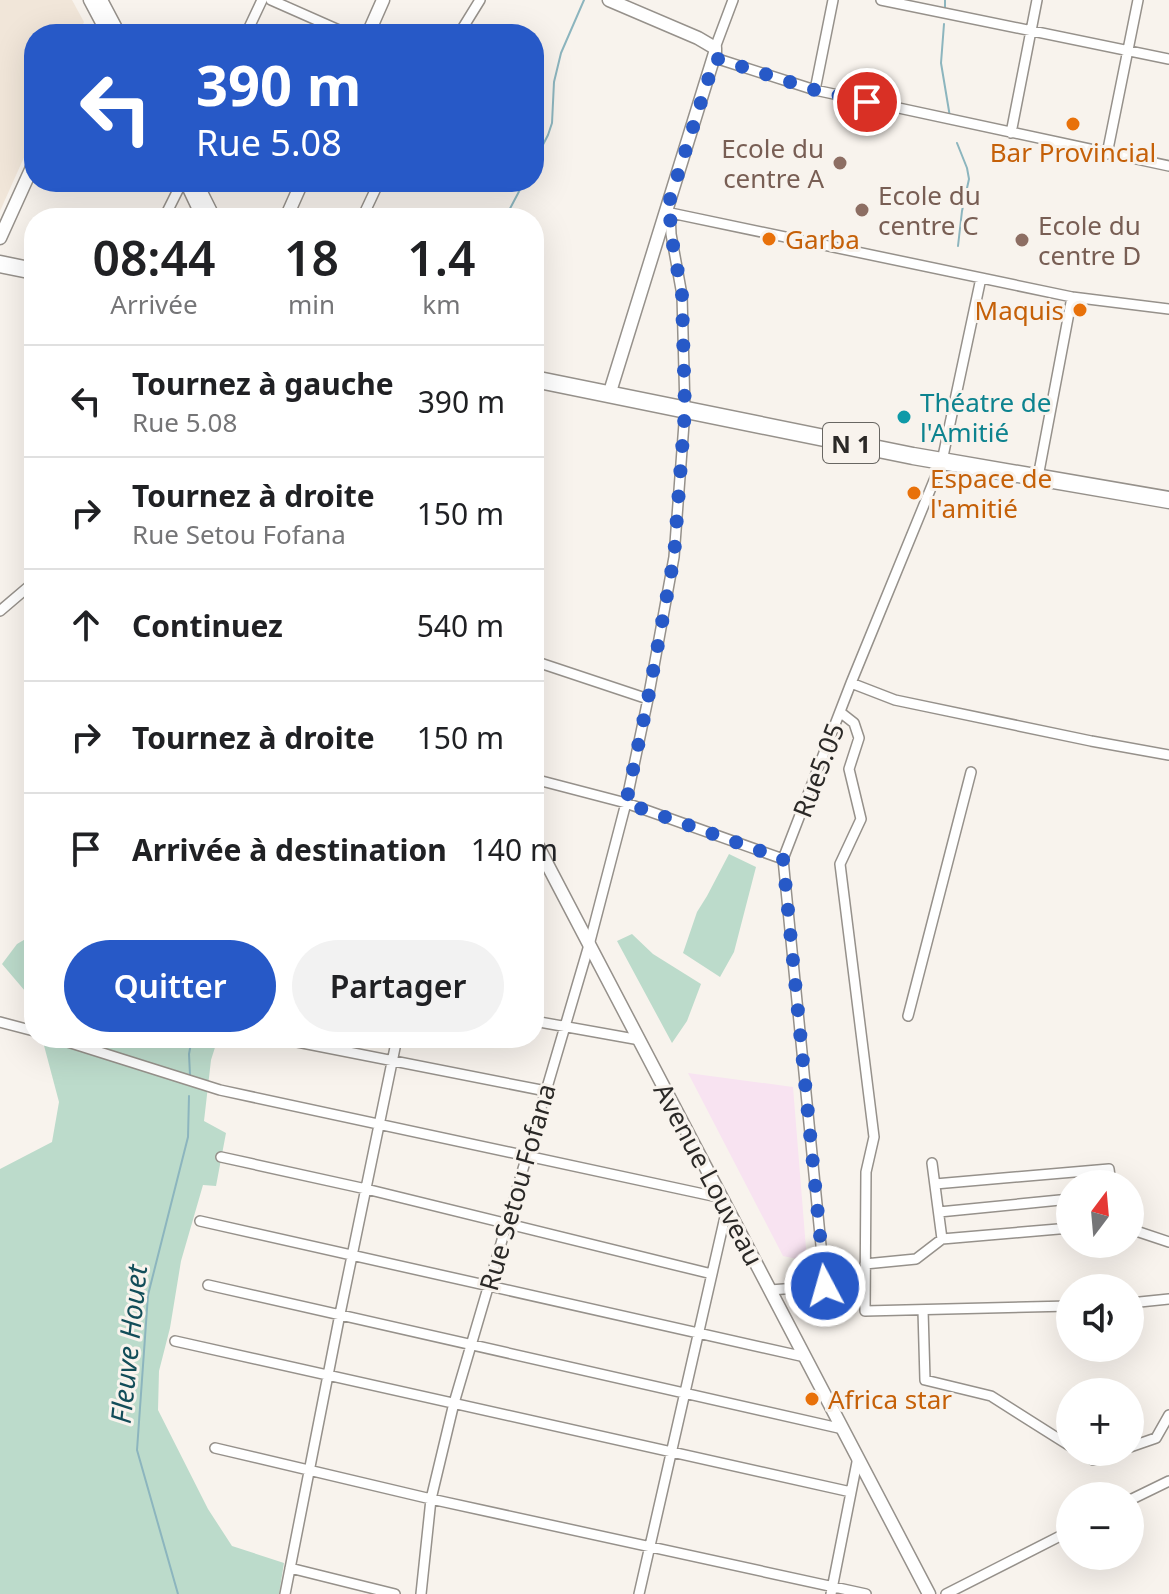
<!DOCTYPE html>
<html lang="fr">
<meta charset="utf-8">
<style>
body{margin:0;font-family:"Noto Sans",sans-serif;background:#f2f2f2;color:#202124;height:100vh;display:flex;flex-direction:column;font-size:30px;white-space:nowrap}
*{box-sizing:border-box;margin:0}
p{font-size:26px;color:#757577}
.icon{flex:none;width:44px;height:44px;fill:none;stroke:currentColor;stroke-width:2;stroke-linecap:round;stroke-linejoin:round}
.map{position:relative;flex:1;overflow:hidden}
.sheet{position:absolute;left:24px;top:208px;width:520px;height:840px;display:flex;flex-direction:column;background:#fff;border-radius:32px;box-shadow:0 8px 32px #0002}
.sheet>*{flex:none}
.top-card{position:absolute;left:24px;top:24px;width:520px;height:168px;border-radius:32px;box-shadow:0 8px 32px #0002;background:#2759c7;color:#fff;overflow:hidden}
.needle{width:52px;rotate:16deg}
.fabs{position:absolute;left:1056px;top:1170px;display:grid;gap:16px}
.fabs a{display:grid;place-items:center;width:88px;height:88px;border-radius:50%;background:#fff;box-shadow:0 8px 32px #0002;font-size:40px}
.pin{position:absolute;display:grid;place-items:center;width:68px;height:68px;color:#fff;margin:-34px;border:4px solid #fff;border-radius:50%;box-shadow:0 2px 8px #0007}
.me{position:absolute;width:88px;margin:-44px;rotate:354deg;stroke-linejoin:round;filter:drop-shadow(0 0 6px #0008)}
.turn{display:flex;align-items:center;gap:28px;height:168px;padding:0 40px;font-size:36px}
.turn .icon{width:104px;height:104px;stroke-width:2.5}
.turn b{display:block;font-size:56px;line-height:68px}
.eta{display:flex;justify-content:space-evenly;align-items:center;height:136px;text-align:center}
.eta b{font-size:48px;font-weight:600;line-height:56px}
.primary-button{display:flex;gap:16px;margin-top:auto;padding:16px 40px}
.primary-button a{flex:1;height:92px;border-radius:48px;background:#2759c7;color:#fff;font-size:32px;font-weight:600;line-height:92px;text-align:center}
.primary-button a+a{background:#f2f2f2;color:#202124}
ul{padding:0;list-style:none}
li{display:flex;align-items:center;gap:24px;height:112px;padding:0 40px;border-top:2px solid #e0e0e0}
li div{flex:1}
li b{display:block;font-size:30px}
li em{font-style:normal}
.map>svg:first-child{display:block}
.commercial{fill:#f8e3f1}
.built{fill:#f1e6d9}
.green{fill:#bcdbcb}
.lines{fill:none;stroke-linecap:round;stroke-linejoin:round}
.stream{stroke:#8cb5be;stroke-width:2}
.street-casing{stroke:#96918b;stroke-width:12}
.secondary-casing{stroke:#96918b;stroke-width:15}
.highway-casing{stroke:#96918b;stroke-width:19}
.street{stroke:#fff;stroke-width:9}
.secondary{stroke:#fff;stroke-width:12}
.highway{stroke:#fff;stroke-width:16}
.route{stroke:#2759c7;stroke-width:14;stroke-dasharray:0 25.2}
.food-dot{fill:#e8710a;stroke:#f8f3ed;stroke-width:3}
.education-dot{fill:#8d6e63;stroke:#f8f3ed;stroke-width:3}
.culture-dot{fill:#0f9aa8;stroke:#f8f3ed;stroke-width:3}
.labels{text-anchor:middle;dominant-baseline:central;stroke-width:6;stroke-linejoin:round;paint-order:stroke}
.shield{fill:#f8f3ed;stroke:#686662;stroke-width:2}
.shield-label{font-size:24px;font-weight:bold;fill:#2b2927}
.education-label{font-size:26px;fill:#785e54;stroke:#f8f3ed;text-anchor:start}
.food-label{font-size:26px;fill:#c56008;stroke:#f8f3ed;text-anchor:start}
.culture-label{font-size:26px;fill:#0d838f;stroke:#f8f3ed;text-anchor:start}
.street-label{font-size:26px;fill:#2b2927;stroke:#f8f3ed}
.water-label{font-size:28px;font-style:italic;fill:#124d59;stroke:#f8f3ed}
</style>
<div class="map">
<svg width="1169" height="1594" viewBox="0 0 1169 1594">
<rect width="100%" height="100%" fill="#f8f3ed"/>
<path class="commercial" d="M688 1073 793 1087 807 1261 783 1256Z"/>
<path class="built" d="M0 0H72L84 22 79 34H34V135L0 211Z"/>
<path class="green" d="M729 854 756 867 734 952 720 977 683 953 697 912 707 896Z
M34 934V1009L31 998 2 964 17 944Z
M632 934 653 954 701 984 687 1021 672 1043 617 941Z
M42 1038H218L211 1060 204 1121 226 1133 216 1186 203 1185 181 1261 170 1328 159 1371 158 1410 208 1509 232 1546 284 1563 279 1594H0V1169L52 1142 59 1102Z"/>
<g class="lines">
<path class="stream" d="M945 8V0
M944 24 941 63 950 117
M957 143 967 168 969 179 962 211 958 246
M534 162 548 135 552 123 554 82 561 53 584 0
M505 218 524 182
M190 1075 189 1054 192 1038
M178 1594 137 1450 148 1295 188 1137 189 1096"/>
<defs>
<path id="street" d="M271 0 348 34
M881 0 1169 59
M246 34 262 0
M459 34 480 0
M715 48 733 0
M715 58 815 90 1169 166
M815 90 833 0
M1011 133 1037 0
M1107 154 1138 0
M666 212 1072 297 1169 309
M164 218 182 182
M362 218 379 182
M1038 477 1072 297
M0 611 34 582
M534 661 648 699
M851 683 895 700 1091 741 1169 755
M840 712 854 723 859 738 849 769 861 819 840 864 874 1137 866 1172 865 1311 1070 1306
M534 779 626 803 783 859
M908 1016 971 772
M534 1021 640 1040
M0 1022 34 1031
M55 1038 220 1090 722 1198
M277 1038 546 1091
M221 1157 366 1189 712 1274
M932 1163 942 1239
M935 1184 1109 1169 1111 1184
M939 1212 1070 1199
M200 1221 805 1357
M1130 1229 1169 1242
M865 1264 916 1259 942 1239 1070 1228
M208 1285 843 1429
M825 1286 783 859 851 683 942 461 981 278
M770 1290 865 1283
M1130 1303 1169 1299
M923 1310 925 1380 991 1396 1070 1446
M175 1341 851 1492
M1130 1447 1156 1438 1169 1415
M215 1448 431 1499 866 1594
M1080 1452 1093 1460 1117 1452
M1130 1500 1169 1481
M290 1568 395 1594
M285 1594 340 1314 397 1038
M421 1594 431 1499 454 1403 589 945 626 803 648 699 674 557 685 410 682 295 671 234 670 213
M639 1594 727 1208
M831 1594 858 1457
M946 1594 1070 1531"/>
<path id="secondary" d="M90 0 108 34
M101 0 119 34
M368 34 383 0
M186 182 203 218
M196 182 214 218
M286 218 302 182
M0 238 34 163
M609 395 715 53V48L698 38 609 0
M534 839 929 1594"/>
<path id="highway" d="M0 264 34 271
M534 379 913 456 1169 500"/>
</defs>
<use href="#street" class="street-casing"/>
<use href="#secondary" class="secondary-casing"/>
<use href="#highway" class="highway-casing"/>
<use href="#street" class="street"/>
<use href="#secondary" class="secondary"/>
<use href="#highway" class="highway"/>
</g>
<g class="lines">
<path class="route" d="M825 1286 783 859 626 803 648 699 674 557 685 410 682 295 671 234 670 213 666 212 715 58 815 90 867 102"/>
</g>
<g class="food-dot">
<circle cx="1073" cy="124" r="8"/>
<circle cx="769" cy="239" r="8"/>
<circle cx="1080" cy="310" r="8"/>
<circle cx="914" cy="493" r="8"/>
<circle cx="812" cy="1399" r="8"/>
</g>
<g class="education-dot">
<circle cx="840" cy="163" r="8"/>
<circle cx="862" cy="210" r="8"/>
<circle cx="1022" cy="240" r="8"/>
</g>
<circle class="culture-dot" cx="904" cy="417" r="8"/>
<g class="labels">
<rect class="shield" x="823" y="423" width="56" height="40" rx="6"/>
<g class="shield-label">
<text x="851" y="443">N 1</text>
</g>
<g class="education-label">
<text x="824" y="148" text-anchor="end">Ecole du<tspan x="824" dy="30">centre A</tspan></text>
<text x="878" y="195">Ecole du<tspan x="878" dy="30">centre C</tspan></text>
<text x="1038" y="225">Ecole du<tspan x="1038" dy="30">centre D</tspan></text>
</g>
<g class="food-label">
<text x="1073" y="152" text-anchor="middle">Bar Provincial</text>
<text x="785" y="239">Garba</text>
<text x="1064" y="310" text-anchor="end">Maquis</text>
<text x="930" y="478">Espace de<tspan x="930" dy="30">l'amitié</tspan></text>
<text x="828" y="1399">Africa star</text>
</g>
<g class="culture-label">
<text x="920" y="402">Théatre de<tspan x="920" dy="30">l'Amitié</tspan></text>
</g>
<g class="street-label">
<text transform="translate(818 770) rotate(-69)">Rue5.05</text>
<text transform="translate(709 1174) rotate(62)">Avenue Louveau</text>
<text transform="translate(517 1187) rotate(-74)">Rue Setou Fofana</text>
</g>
<g class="water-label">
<text transform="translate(128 1344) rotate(-84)">Fleuve Houet</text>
</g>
</g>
</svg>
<div class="fabs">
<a><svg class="needle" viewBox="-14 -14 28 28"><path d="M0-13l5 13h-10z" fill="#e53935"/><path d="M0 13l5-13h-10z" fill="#757577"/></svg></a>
<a><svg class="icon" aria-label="sound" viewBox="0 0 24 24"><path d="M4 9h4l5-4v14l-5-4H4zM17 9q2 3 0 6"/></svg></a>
<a>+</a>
<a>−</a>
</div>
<div class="pin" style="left:867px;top:102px;background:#d93025"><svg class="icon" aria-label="arrive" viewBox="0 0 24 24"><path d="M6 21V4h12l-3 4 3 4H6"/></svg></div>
<svg class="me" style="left:825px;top:1286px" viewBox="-20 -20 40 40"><circle r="17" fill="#2759c7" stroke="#fff" stroke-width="3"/><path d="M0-11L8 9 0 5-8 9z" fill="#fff"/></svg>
<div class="top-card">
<div class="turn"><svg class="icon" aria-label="left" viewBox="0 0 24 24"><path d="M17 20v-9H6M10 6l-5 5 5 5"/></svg><div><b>390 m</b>Rue 5.08</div></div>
</div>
<section class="sheet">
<div class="eta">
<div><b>08:44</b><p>Arrivée</p></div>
<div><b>18</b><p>min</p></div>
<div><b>1.4</b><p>km</p></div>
</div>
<ul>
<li><svg class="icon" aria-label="left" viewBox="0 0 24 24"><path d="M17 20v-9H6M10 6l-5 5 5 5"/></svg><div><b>Tournez à gauche</b><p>Rue 5.08</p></div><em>390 m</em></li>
<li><svg class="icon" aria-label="right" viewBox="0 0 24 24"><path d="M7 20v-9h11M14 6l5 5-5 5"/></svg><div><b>Tournez à droite</b><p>Rue Setou Fofana</p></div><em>150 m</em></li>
<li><svg class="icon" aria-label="ahead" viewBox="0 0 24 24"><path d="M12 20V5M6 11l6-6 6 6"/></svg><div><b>Continuez</b></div><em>540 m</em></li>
<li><svg class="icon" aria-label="right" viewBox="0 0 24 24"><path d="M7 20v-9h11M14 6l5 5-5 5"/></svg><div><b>Tournez à droite</b></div><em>150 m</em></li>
<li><svg class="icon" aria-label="arrive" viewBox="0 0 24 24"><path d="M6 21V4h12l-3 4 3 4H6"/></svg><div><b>Arrivée à destination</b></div><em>140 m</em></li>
</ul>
<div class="primary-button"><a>Quitter</a><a>Partager</a></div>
</section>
</div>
